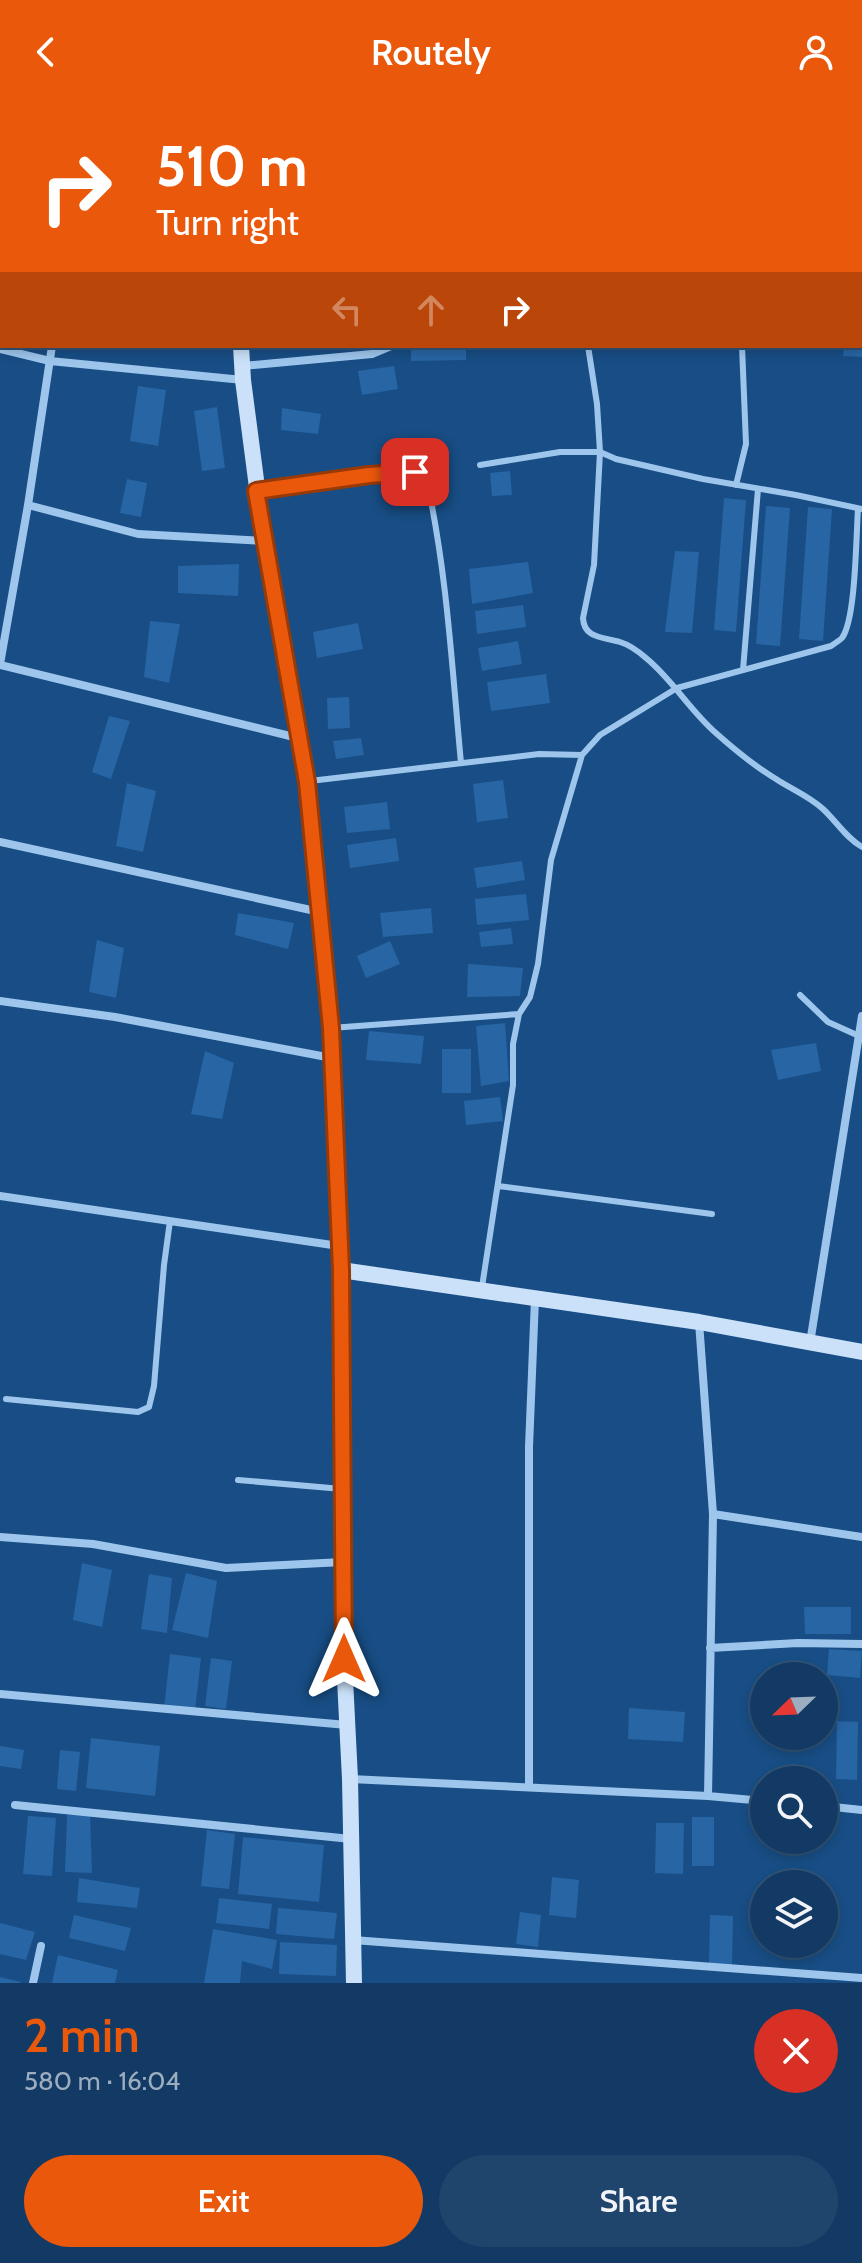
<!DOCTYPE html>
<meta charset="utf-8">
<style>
body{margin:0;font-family:Cabin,sans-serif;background:#1f456d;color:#f1f3f6;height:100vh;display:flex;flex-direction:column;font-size:30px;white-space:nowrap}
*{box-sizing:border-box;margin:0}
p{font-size:26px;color:#9cadbf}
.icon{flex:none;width:44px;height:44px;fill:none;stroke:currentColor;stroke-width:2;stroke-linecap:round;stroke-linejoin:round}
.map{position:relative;height:1879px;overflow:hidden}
.sheet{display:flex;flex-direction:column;background:#123a64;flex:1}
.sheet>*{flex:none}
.guide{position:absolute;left:0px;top:0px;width:862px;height:244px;box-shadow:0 4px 12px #0003,0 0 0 2px #315478;background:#ea580c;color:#fff;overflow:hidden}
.needle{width:52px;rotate:247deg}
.buttons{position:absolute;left:750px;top:1558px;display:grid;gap:16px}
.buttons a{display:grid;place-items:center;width:88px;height:88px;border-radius:50%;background:#123a64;box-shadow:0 4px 12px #0003,0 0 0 2px #315478;font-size:40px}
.pin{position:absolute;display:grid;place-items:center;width:68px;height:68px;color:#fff;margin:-34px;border-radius:16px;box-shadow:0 4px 12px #0006}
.me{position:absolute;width:88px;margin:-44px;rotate:0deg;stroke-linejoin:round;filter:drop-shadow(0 0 6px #0008)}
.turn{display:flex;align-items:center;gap:28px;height:168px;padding:0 24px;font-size:36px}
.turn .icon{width:104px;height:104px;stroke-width:2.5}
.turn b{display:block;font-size:56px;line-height:68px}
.lanes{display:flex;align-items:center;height:76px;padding:0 24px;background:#0003;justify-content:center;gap:40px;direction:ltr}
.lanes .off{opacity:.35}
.round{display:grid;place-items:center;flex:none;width:84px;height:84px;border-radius:42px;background:#1f456d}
.head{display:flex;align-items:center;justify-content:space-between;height:136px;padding:0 24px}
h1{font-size:48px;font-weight:600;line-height:60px;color:#ea580c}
.cta{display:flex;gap:16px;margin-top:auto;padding:16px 24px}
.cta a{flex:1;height:92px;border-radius:48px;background:#ea580c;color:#fff;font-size:32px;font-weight:600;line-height:92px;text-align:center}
.cta a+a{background:#1f456d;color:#f1f3f6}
header{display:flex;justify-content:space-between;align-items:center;height:104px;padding:0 24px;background:#ea580c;color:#fff;font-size:36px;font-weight:600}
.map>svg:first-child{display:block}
.building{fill:#2765a4}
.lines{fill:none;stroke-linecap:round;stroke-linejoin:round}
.lane{stroke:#9ec6ed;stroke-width:6}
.street{stroke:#9ec6ed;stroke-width:8}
.secondary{stroke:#cae1f9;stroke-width:16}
.route-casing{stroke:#983908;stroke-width:20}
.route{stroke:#ea580c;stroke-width:14}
</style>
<header><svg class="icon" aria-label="back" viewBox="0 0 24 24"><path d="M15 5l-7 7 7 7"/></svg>Routely<svg class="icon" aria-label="person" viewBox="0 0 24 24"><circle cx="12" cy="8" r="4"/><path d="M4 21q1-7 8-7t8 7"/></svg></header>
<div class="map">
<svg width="862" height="1879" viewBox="0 0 862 1879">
<rect width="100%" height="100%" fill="#184e85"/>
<path class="building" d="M411 242H466V256L411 257Z
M844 242H862V253L843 252Z
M394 262 398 285 362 291 358 267Z
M138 282 166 286 158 342 130 337Z
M217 303 225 364 202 367 194 307Z
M282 304 321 310 318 330 281 326Z
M510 367 512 391 492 392 490 369Z
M127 375 147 379 141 413 120 409Z
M724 394 746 396 736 528 714 526Z
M766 402 790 404 780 542 756 540Z
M808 403 832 405 823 537 799 535Z
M675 447 699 448 692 529 665 528Z
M528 458 533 489 472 500 469 465Z
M239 460 238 492 178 489V462Z
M523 501 526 523 477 530 475 507Z
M150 517 180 520 169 579 144 573Z
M358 519 363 545 317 554 313 528Z
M518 537 522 560 482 567 478 544Z
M546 570 550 599 491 607 487 578Z
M349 593 350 624 328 625 327 594Z
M109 612 130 617 111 675 92 668Z
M361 634 364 651 336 655 333 637Z
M503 676 508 714 477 718 473 680Z
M127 679 156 687 143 748 116 742Z
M387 698 390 725 347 729 344 703Z
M396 734 399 757 350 764 347 741Z
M522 757 525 776 477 784 474 764Z
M526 790 529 816 477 821 475 795Z
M431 804 433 829 383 833 380 809Z
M238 809 294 819 288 845 235 831Z
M511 824 513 840 481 843 479 828Z
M97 836 124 844 116 894 89 888Z
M390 837 400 860 366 874 357 852Z
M468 860 523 864 520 892 467 893Z
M505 919 509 977 481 982 476 922Z
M369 927 424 932 421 960 366 956Z
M816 939 821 967 778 976 771 946Z
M442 945H471V989H442Z
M205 947 234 959 222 1015 191 1010Z
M500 993 503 1017 466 1021 464 997Z
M82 1459 112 1466 102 1523 73 1516Z
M186 1469 217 1477 208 1534 172 1526Z
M149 1470 172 1474 167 1529 141 1525Z
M804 1503H851V1530H805Z
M829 1545 862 1547 860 1574 827 1571Z
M170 1550 201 1554 195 1607 164 1604Z
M211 1554 232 1557 226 1605 205 1602Z
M629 1604 685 1608 683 1638 628 1635Z
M837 1617 858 1618 857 1676 836 1675Z
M91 1634 160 1642 155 1692 86 1684Z
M0 1642 24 1646 21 1665 0 1662Z
M60 1646 80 1648 76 1687 57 1685Z
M90 1710 92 1769 65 1768 67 1711Z
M28 1712 56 1714 52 1772 23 1770Z
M692 1713H714V1762H692Z
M656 1719H684L683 1770 655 1769Z
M207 1726 235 1730 229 1785 201 1782Z
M243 1733 324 1741 319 1798 238 1790Z
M552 1773 579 1776 576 1814 549 1811Z
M79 1774 140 1784 137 1804 77 1798Z
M219 1794 272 1800 269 1825 216 1819Z
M278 1804 337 1809 334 1835 276 1830Z
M520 1808 541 1811 538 1843 516 1840Z
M74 1811 131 1824 125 1847 69 1834Z
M710 1811 733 1812 732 1862 709 1861Z
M0 1819 35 1828 26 1856 0 1850Z
M213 1825 277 1836 272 1865 242 1857 240 1879H204Z
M280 1838 337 1841 336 1872 279 1870Z
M58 1851 118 1866 115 1879H52Z
M0 1873 21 1878 20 1879H0Z"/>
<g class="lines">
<path class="lane" d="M736 0V2
M588 242 597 300 600 348 594 461 583 514C584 535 604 533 620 538 630 541 638 547 646 554 673 576 690 607 717 630 735 646 756 663 776 675 791 685 809 692 823 705 837 718 846 734 862 743
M480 361 560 348H600L616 355 703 375 796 391 862 405
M736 381 746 340 742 242
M260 387 369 371 415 368 421 369 426 373C447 467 452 564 461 659
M743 566 758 385
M310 677 539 650 582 651
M800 891 828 918 859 932
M331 924 519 910
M498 1082 712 1110
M482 1183 513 981V940L519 910 530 893 538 860 551 756 582 651 600 631 677 584 831 542C834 540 840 536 842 534 856 515 856 432 858 405
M6 1295 138 1308 149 1303 154 1282 164 1161 170 1117
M238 1376 342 1385"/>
<path class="street" d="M33 2V0
M596 2 610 0
M0 7H2
M0 245 50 257 243 276
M242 262 372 250 391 242
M28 401 138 430 263 437
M0 560 28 401 52 242
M0 561 298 634
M0 738 320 808
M0 897 115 913 332 954
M0 1092 339 1142
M699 1218 713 1410 708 1692
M810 1239 862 912
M713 1410 862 1433
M0 1433 93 1440 226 1464 343 1458
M710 1544 798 1539 862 1540
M0 1590 347 1621
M350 1675 708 1692 764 1697
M529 1683V1343L535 1195
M15 1701 351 1735
M824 1702 862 1706
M353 1836 862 1874
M33 1879 41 1842"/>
<path class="secondary" d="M230 2V0
M241 242 243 276 264 437 307 678 331 924 341 1166 344 1555 350 1675 354 1879
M341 1166 699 1218 862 1248"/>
</g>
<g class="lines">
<defs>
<path id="route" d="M344 1555 341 1166 331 924 307 678 256 387 369 371 415 368"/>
</defs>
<use href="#route" class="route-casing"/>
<use href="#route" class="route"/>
</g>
</svg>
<div class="buttons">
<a><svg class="needle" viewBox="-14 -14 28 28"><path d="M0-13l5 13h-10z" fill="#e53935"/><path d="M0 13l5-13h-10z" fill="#9cadbf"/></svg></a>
<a><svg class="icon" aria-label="search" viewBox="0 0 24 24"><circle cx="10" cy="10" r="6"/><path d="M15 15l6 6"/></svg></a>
<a><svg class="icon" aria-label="layers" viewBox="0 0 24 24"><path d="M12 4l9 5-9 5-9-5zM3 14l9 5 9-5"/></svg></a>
</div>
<div class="pin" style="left:415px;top:368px;background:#d93025"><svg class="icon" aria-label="arrive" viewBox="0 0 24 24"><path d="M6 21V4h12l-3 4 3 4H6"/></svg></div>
<svg class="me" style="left:344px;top:1555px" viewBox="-20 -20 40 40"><path d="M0-17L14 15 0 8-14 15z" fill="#ea580c" stroke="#fff" stroke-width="4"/></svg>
<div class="guide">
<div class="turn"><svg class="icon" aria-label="right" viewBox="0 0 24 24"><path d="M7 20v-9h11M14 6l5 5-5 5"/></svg><div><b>510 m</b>Turn right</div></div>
<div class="lanes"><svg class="icon off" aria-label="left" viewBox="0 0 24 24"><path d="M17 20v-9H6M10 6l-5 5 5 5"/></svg><svg class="icon off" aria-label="ahead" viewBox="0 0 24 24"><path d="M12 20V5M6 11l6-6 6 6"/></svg><svg class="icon" aria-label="right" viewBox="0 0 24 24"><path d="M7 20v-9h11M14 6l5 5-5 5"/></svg></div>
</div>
</div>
<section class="sheet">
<div class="head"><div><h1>2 min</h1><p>580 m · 16:04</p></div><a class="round" style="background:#d93025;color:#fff"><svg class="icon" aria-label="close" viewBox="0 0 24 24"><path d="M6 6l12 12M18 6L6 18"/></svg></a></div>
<div class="cta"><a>Exit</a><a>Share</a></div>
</section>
